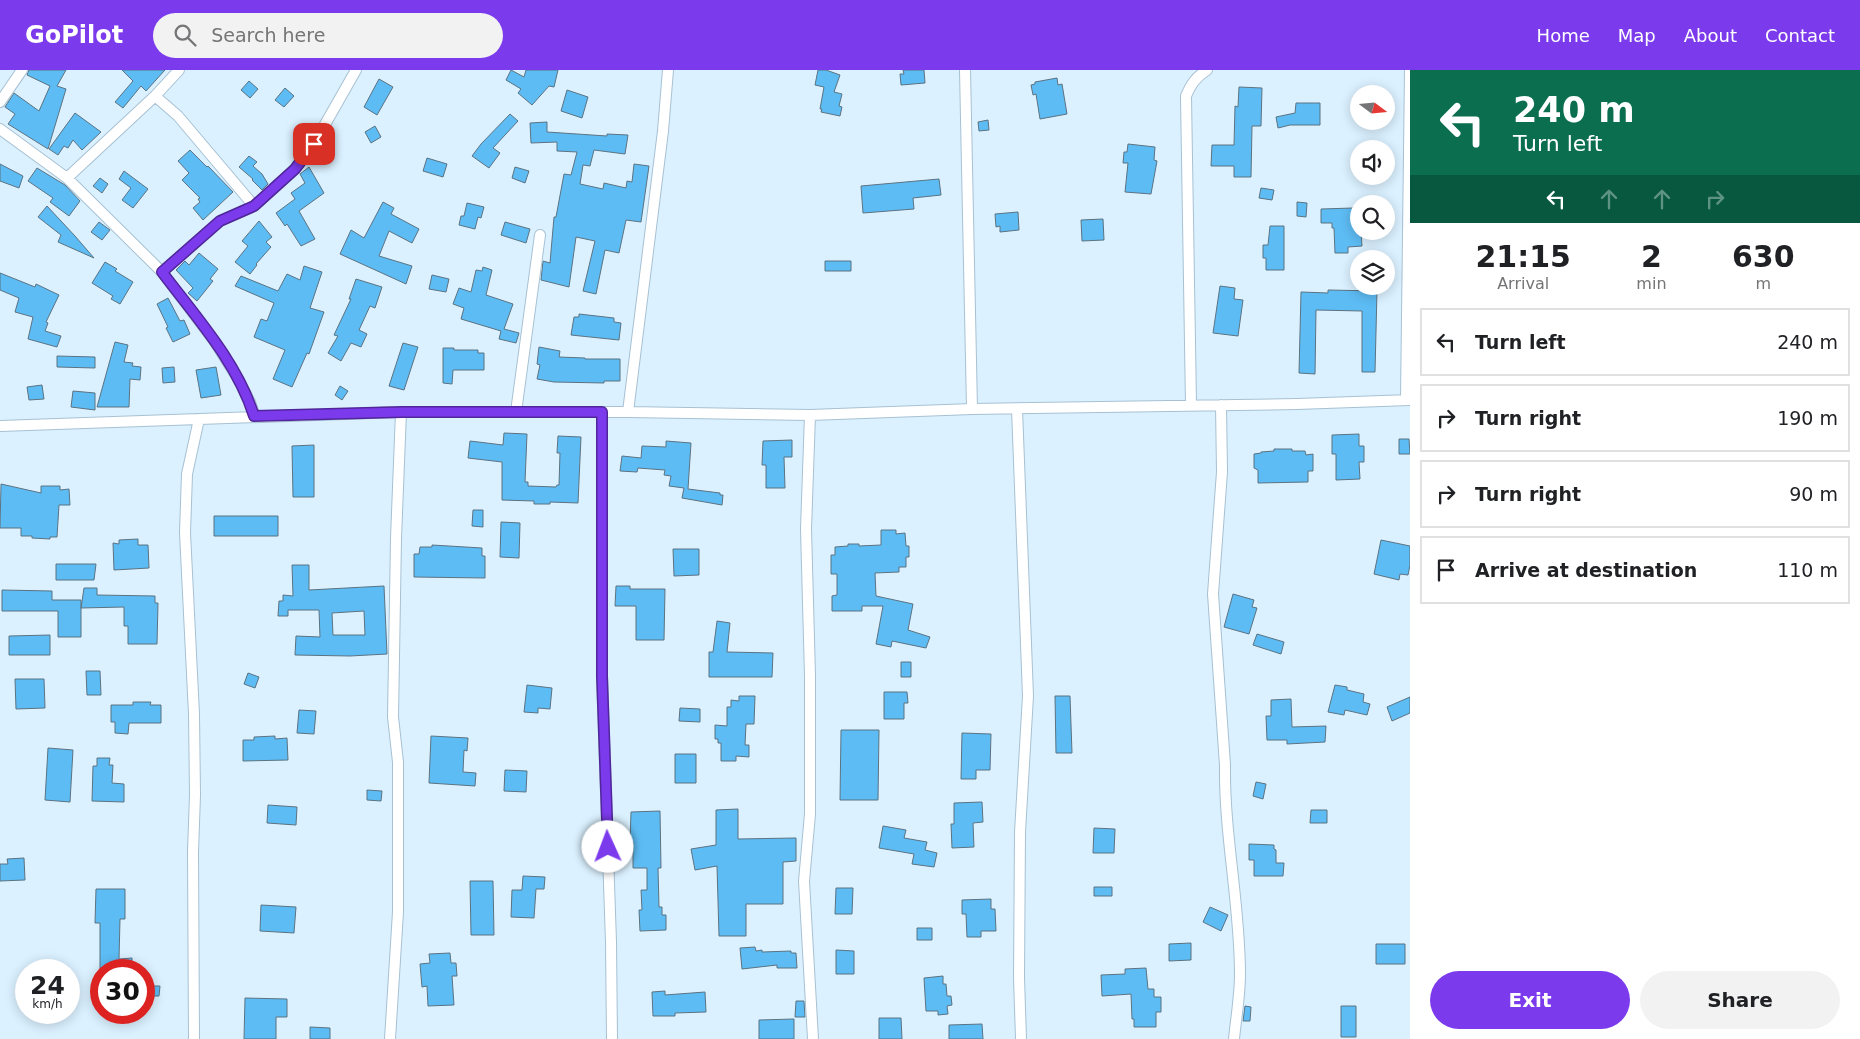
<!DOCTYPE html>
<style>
body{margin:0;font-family:"DejaVu Sans",sans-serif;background:#f2f2f2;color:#202124;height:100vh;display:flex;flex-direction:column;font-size:19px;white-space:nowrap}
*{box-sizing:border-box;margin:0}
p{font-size:16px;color:#757577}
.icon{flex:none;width:28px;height:28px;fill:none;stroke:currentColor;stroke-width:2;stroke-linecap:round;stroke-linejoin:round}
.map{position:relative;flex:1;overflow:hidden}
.details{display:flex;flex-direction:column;background:#fff;width:450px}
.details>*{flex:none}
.guide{background:#0b6e4f;color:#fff;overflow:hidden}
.needle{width:32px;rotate:106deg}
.tools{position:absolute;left:1350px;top:15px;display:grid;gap:10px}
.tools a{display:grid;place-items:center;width:45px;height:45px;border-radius:50%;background:#fff;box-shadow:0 2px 12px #0003;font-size:25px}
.speed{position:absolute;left:15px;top:889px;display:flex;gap:10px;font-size:25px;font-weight:700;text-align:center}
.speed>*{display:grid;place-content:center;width:65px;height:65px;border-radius:50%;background:#fff;box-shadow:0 2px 12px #0003;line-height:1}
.speed small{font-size:12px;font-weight:400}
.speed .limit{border:8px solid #d22;background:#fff;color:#111}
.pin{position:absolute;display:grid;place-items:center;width:42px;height:42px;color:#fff;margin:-21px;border-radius:10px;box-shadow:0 2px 8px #0006}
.me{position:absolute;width:55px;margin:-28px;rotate:358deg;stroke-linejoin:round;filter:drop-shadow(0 0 4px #0008)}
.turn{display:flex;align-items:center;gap:18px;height:105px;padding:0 20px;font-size:22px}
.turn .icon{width:65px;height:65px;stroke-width:2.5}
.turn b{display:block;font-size:35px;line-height:42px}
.lanes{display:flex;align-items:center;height:48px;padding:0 20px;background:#0003;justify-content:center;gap:25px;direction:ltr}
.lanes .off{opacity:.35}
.eta{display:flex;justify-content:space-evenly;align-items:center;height:85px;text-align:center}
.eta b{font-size:30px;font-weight:800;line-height:35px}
.cta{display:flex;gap:10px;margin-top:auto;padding:10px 20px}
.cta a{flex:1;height:58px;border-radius:30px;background:#7c3aed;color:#fff;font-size:20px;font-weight:800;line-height:58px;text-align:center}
.cta a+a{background:#f2f2f2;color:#202124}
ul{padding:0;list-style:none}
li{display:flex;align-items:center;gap:15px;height:68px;margin:0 10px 8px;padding:0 10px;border:2px solid #e0e0e0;border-radius:0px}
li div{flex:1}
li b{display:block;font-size:19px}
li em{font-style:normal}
header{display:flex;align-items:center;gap:30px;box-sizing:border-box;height:70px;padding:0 25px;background:#7c3aed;color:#fff}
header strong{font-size:24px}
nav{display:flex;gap:28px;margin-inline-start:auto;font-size:18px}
.search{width:350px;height:45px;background:#f2f2f2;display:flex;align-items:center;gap:12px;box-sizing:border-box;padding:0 18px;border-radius:28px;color:#757577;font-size:19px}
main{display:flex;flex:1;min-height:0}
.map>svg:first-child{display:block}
.building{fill:#5dbcf4;stroke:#5b7382;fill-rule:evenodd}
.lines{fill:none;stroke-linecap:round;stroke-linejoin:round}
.street-casing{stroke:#a7c1d3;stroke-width:12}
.street{stroke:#fff;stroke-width:10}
.route-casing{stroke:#51269a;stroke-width:12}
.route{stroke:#7c3aed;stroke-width:9}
</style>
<header>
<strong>GoPilot</strong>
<div class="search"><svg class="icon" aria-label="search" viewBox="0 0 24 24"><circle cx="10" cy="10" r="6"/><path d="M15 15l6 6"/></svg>Search here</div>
<nav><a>Home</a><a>Map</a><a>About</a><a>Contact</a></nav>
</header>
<main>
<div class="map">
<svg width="1410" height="969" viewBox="0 0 1410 969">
<rect width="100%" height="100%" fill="#dbf1ff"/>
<path class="building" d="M29 0H66L57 16 66 19 48 79 8 54 15 44 5 37 14 23 39 41 50 16 27 5Z
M122 0H165L146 21 141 16 123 38 115 32 133 11Z
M511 0 524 7 526 0H558L554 17 549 16 532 35 518 23 521 19 506 10Z
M818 0H826L840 5 834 22 842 24 839 36 842 37 840 46 821 42 822 39H820L824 17 815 15Z
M903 0H924L925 13 901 15 900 4H904Z
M1057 8 1058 15 1062 14 1067 44 1040 49 1036 24 1033 25 1031 15 1035 14V12Z
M379 9 393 17 377 45 364 37Z
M249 11 258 19 250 28 241 20Z
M1239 17 1262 18 1261 56H1252L1251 107H1234V96H1211L1212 75H1234L1235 36 1238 37Z
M285 18 294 26 284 37 275 30Z
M567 20 588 27 582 48 561 41Z
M1296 33H1320V55H1290L1278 58 1276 47 1295 43Z
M75 43 101 62 82 80 73 70 68 78 64 76 58 85 49 79Z
M510 44 518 51 493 78 500 83 489 98 472 86 481 74Z
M988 50 989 60 979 61 978 52Z
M547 52V62L607 66V64L628 65 625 84 594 80 590 96 583 95 580 114 603 119 604 113 626 118 627 111 632 112 634 94 649 96 641 152 626 150 619 183 605 180 596 224 583 221 595 171 576 167 569 217 541 210 543 191 550 193 554 147H556L564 104 571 105 577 82 557 81V72L531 73 530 53Z
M375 56 381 67 371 73 365 62Z
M1128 74 1155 77 1154 90 1157 91 1151 124 1125 122 1128 93H1123L1124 82H1127Z
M190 80 207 97 208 96 233 122 203 150 193 138 200 132 198 129 200 128 182 110 189 103 178 91Z
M249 86 257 92 253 96 262 104 268 114 262 120 252 110 253 109 239 97Z
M427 88 447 94 443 107 423 101Z
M0 94 23 106 19 118 0 111Z
M309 97 324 123 299 141 315 169 301 176 287 154 285 156 276 143 295 129 291 123 305 113 300 104Z
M515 97 529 101 525 113 512 108Z
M37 98 65 115 80 131 69 146 50 132 53 128 28 111Z
M124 101 148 119 133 138 122 130 131 118 119 109Z
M100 108 108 114 102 123 93 116Z
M939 109 941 125 913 128 914 139 863 143 861 116Z
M1261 118 1274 120 1272 130 1259 128Z
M383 132 394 138 391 144 419 159 412 173 389 161 379 186 412 196 406 214 340 184 351 160 364 168Z
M1297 132 1307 133 1306 147 1297 146Z
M467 133 484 137 481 148 478 147 475 159 459 155 461 146H464Z
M47 136 75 166 94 188 58 172 61 165 38 147Z
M1353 138V148H1357V159L1361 161 1362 176 1348 177V183H1335L1334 158H1332V153H1321V139Z
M1018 142 1019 160 1000 162V156L996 157 995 144Z
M1103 149 1104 170 1082 171 1081 150Z
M259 151 272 167 266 172 271 177 256 194 257 195 250 204 235 192 248 176 242 171Z
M99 152 110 160 102 170 91 162Z
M505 152 530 159 526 173 501 165Z
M1270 156H1284V200H1266V188H1263V175H1268Z
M199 183 218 199 210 209 213 211 197 231 188 223 193 218 176 200 185 191 189 195Z
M825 191H851V201H825Z
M105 192 117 199 115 201 133 212 120 234 111 229 113 226 92 213Z
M304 196 322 202 310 238 324 242 309 284 307 283 292 317 273 309 285 280 254 267 261 249 267 251 274 233 235 216 241 206 278 221 287 204 300 210Z
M483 197 492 200 486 225 513 234 504 259 519 263 516 273 499 269 501 261 461 249 464 238 453 234 459 218 471 222 476 200 482 201Z
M0 203 35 217 36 214 59 225 46 252 48 253 45 261 61 266 57 277 28 269 33 247 15 242 19 228 0 220Z
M432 205 449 209 446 222 429 219Z
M356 209 382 217 375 238 370 236 359 260 367 264 361 277 351 273 341 291 328 283 338 266 334 265 351 229H349Z
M1220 216 1235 218 1234 229 1243 230 1238 266 1213 263Z
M1328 220 1377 221 1375 302H1362V241L1316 240 1315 304 1299 303 1301 222 1328 223Z
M168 228 180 251 184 250 190 264 173 272 166 258 168 257 157 234Z
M579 244 614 248V252L621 253 619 270 571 265 574 247H579Z
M115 272 128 275 124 292 133 293 132 296 141 297 140 310 130 309 129 337H97Z
M403 273 418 277 404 320 389 316Z
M539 277 560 281 559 287 585 288V289H620V311H604V313L554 312 537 309 540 295 537 294Z
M443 278H454V280H478V283H484V300H453L452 314 443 313Z
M57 286 95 287V298L57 297Z
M174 297 175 312 163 313 162 298Z
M216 297 221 325 201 328 196 300Z
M42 315 44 329 29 330 27 317Z
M340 316 348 321 342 330 335 325Z
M73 321 95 323V340L71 337Z
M504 363 527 364 525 412H528V416L556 417 557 415H559L560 383H557L558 366 581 367 578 433 550 432V434H534V431L502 430V392L468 388 470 371 503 375Z
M1359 364V376H1364V392H1359L1360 409 1336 410V384H1332V365Z
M1399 369H1409L1410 384H1399Z
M792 370V387H784L785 418H766V395H762L763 371Z
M666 371 691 373 688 419 720 423V425H723L722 435 682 428 684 418 669 416 671 406 664 405 665 400 638 398 637 402 620 401 622 386 641 388 642 376 666 377Z
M314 375V427H293L292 376Z
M1274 379H1292V381H1305L1306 385 1313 384V401H1308V412L1258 413V400L1254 398V384L1261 383V382L1274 381Z
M1 414 41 423V416H60V420L69 419 70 435H59L57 467H50V469L32 468V466H21V458H0Z
M473 440H483V457L472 456Z
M214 446H278V466H214Z
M501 452 520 453 519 488 500 487Z
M881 460H896V464L905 463 906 476H909V487H906V497H899V502L875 503 876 526 913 534 908 560 930 567 926 578 892 571 891 577 876 574 883 536H862V541H832V526L837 525V504H831V485H835V477L848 476V474H859V476L881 475Z
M138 469V475H148L149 498 114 500 113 473 119 474V470Z
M1381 470 1410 476V495L1408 505 1400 504 1399 510 1374 504Z
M432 475 482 478V486H485V508L414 507V484H419L420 477H432Z
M673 479H699V505L674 506Z
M56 494H96L94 510H56Z
M292 495H309V520L384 516 387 584 350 586 295 585 296 566 320 567 319 540H288V546H278L279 531H283V525L293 526ZM364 541 365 565H333L332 543Z
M616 516H630V519H665L664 570H636V536H615Z
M84 518H97V525L155 526V533H158L157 574H128V556H124V537L81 538Z
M2 520 52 521V530H81V567H58V541H2Z
M1233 524 1254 530 1252 537 1257 538 1249 564 1224 557Z
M717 551 730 553 727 582 773 583 772 607H709V582H713Z
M1257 564 1284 572 1281 584 1253 575Z
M50 565V585H9V566Z
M901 592H911V607H901Z
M86 601H100L101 625H87Z
M248 603 259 607 255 618 244 614Z
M15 609H44L45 638 16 639Z
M527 615 552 618 550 639 538 638V643L524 642Z
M1335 615 1347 617V620L1364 624 1363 632 1370 634 1367 645 1345 640 1344 645 1328 642Z
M884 622H907L908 633H904V649H884Z
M739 626H755L754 654H746L745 675H749V687L736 686V691H721V673H718V669H715V655L727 656V637H731V630L739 631Z
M1055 626H1070L1072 683H1056Z
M1410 627V643L1392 651 1387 637Z
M1291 629 1292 657 1326 656 1325 672 1287 674V670H1267L1266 646H1271V630Z
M133 632H151L150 635H161V653H129L128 664 115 663V652H111V635H133Z
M680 638 700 639V652L679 651Z
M299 640 316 641 314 664 297 663Z
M841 660H879L878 730H840Z
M962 663 991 664 990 700H976V709H961Z
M275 666V669L287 668 288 690 243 691V670H254V667Z
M431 666 468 668 467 681 464 680 463 702 476 703 475 716 429 713Z
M48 678 73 680 70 732 45 730Z
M675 684H696V713H675Z
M97 688H110L109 695H113L112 713 124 714V732L92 731 93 696H97Z
M505 700 527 701 526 722 504 721Z
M1256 712 1266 714 1263 729 1253 726Z
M367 720 382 721 381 731 367 730Z
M982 732 983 752 973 753 974 777 952 778 951 754H954V733Z
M268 735 297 737 296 755 267 753Z
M738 739V769L796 768V791L783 792V834H746V866H719L717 796 695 800 691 779 716 775V740Z
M1311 740H1327V753H1310Z
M660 741 661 798H658L659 837H662V845H666V860L640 861 639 840H642L641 820H647V798H633V772L630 773 631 742Z
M883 756 906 760 904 768 927 772 925 780 937 783 934 797 912 794 914 784 879 778Z
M1094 758 1115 759 1114 783H1093Z
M1249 774 1274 775V779L1276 780V793H1284L1283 806H1254V790H1249Z
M24 788 25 810 0 811V794H8L7 789Z
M523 806 545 807 544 819H536L534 848 511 847 512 820H522Z
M470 811H493L494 865H471Z
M1094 817H1112V826H1094Z
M836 818H853L852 844H835Z
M96 819H125V849H120L119 889 132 888V900H100V853H95Z
M991 829V839H995L996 861H981V867H967L966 844H962V830Z
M261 835 296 837 294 863 260 861Z
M1210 837 1228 845 1221 861 1203 852Z
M917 858H932V870H917Z
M1191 873V890L1169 891V874Z
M1376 874H1405V894H1376Z
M755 877 756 881 762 880V882L791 881V883H796L797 898H777V895L742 899 740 878Z
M836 880 854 881V904H836Z
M450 883 451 893H456L457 906H452L454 935 428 936 427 916 422 917 420 894 430 893 429 884Z
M1146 898 1148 919H1154V927H1161V942H1156V957H1134V949H1132L1131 924 1102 926 1101 905 1125 904V899Z
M943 906V914H946L947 926H951L952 935 947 936 948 944 938 945V941H926L924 908Z
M149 916H160L159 926H149Z
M665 921V925L705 922 706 942 675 943V946H653L652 922Z
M245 928 287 929V947H276V969H244Z
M796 931H804L805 947H795Z
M1245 936 1251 937 1250 951H1243Z
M1341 936H1356V967H1341Z
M879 948H901L902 969H879Z
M794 949V969H759V950Z
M982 954 983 969H949V955Z
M310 957 330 958V969H310Z"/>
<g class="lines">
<defs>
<path id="street" d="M965 0 972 339
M155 26 178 46 254 136
M0 32 22 0
M0 59 67 108 162 202 215 272 237 307 250 332 255 346
M67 108 155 26 179 0
M162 202 220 151 254 136 295 99 319 65 356 0
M1406 330 1410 0
M1191 335 1186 26C1191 14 1196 7 1207 0
M1221 335 1222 402 1213 524 1225 695C1224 765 1240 834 1240 904 1240 926 1236 948 1234 969
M1017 339 1028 626 1020 762 1019 908 1021 969
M516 342 540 165
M602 342V606L611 872 612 969
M628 342 663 61 668 0
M810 345 806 459 810 606V744L804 811 813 969
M0 356 401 342H628L810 345 972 339 1297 334 1410 330
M194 969 193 782 195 725 194 644 185 463 187 404 199 349
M390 969 398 842V692L393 647 396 468 401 342"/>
</defs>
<use href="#street" class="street-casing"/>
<use href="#street" class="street"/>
</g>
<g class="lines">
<defs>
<path id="route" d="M314 74 295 99 254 136 220 151 162 202C196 247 237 292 254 346L402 342H602V606L608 777"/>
</defs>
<use href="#route" class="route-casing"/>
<use href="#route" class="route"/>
</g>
</svg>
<div class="tools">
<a><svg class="needle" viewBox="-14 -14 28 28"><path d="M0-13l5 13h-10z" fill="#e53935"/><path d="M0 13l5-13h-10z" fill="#757577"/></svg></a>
<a><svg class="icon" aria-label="sound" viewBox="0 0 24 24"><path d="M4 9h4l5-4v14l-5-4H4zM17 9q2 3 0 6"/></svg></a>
<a><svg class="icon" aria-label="search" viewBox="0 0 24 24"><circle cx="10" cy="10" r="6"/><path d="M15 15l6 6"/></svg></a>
<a><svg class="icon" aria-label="layers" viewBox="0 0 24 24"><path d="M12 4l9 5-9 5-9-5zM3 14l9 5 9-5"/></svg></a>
</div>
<div class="speed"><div>24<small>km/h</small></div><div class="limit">30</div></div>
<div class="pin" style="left:314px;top:74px;background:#d93025"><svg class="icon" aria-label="arrive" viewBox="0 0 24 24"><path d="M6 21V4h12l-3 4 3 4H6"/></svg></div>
<svg class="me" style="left:608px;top:777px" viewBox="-20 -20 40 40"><circle r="19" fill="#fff"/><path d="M0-13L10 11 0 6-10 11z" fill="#7c3aed"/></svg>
</div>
<section class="details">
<div class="guide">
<div class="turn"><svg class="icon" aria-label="left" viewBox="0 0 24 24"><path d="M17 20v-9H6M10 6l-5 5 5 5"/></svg><div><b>240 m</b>Turn left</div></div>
<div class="lanes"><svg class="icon" aria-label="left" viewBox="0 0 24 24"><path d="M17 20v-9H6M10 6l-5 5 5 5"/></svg><svg class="icon off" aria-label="ahead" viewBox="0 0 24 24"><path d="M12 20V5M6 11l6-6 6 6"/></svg><svg class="icon off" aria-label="ahead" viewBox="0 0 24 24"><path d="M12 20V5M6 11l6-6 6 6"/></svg><svg class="icon off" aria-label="right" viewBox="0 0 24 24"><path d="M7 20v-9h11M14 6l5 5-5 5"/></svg></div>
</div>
<div class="eta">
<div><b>21:15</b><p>Arrival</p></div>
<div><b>2</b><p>min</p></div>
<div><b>630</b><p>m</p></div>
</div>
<ul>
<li><svg class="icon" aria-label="left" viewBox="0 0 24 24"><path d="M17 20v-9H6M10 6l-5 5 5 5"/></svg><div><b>Turn left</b></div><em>240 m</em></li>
<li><svg class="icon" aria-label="right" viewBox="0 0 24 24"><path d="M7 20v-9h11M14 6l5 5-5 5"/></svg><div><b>Turn right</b></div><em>190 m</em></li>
<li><svg class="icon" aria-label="right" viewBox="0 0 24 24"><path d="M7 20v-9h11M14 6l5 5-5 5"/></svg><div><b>Turn right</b></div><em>90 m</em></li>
<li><svg class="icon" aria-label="arrive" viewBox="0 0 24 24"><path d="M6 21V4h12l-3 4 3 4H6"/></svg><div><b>Arrive at destination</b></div><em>110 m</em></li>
</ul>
<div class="cta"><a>Exit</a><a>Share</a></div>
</section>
</main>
